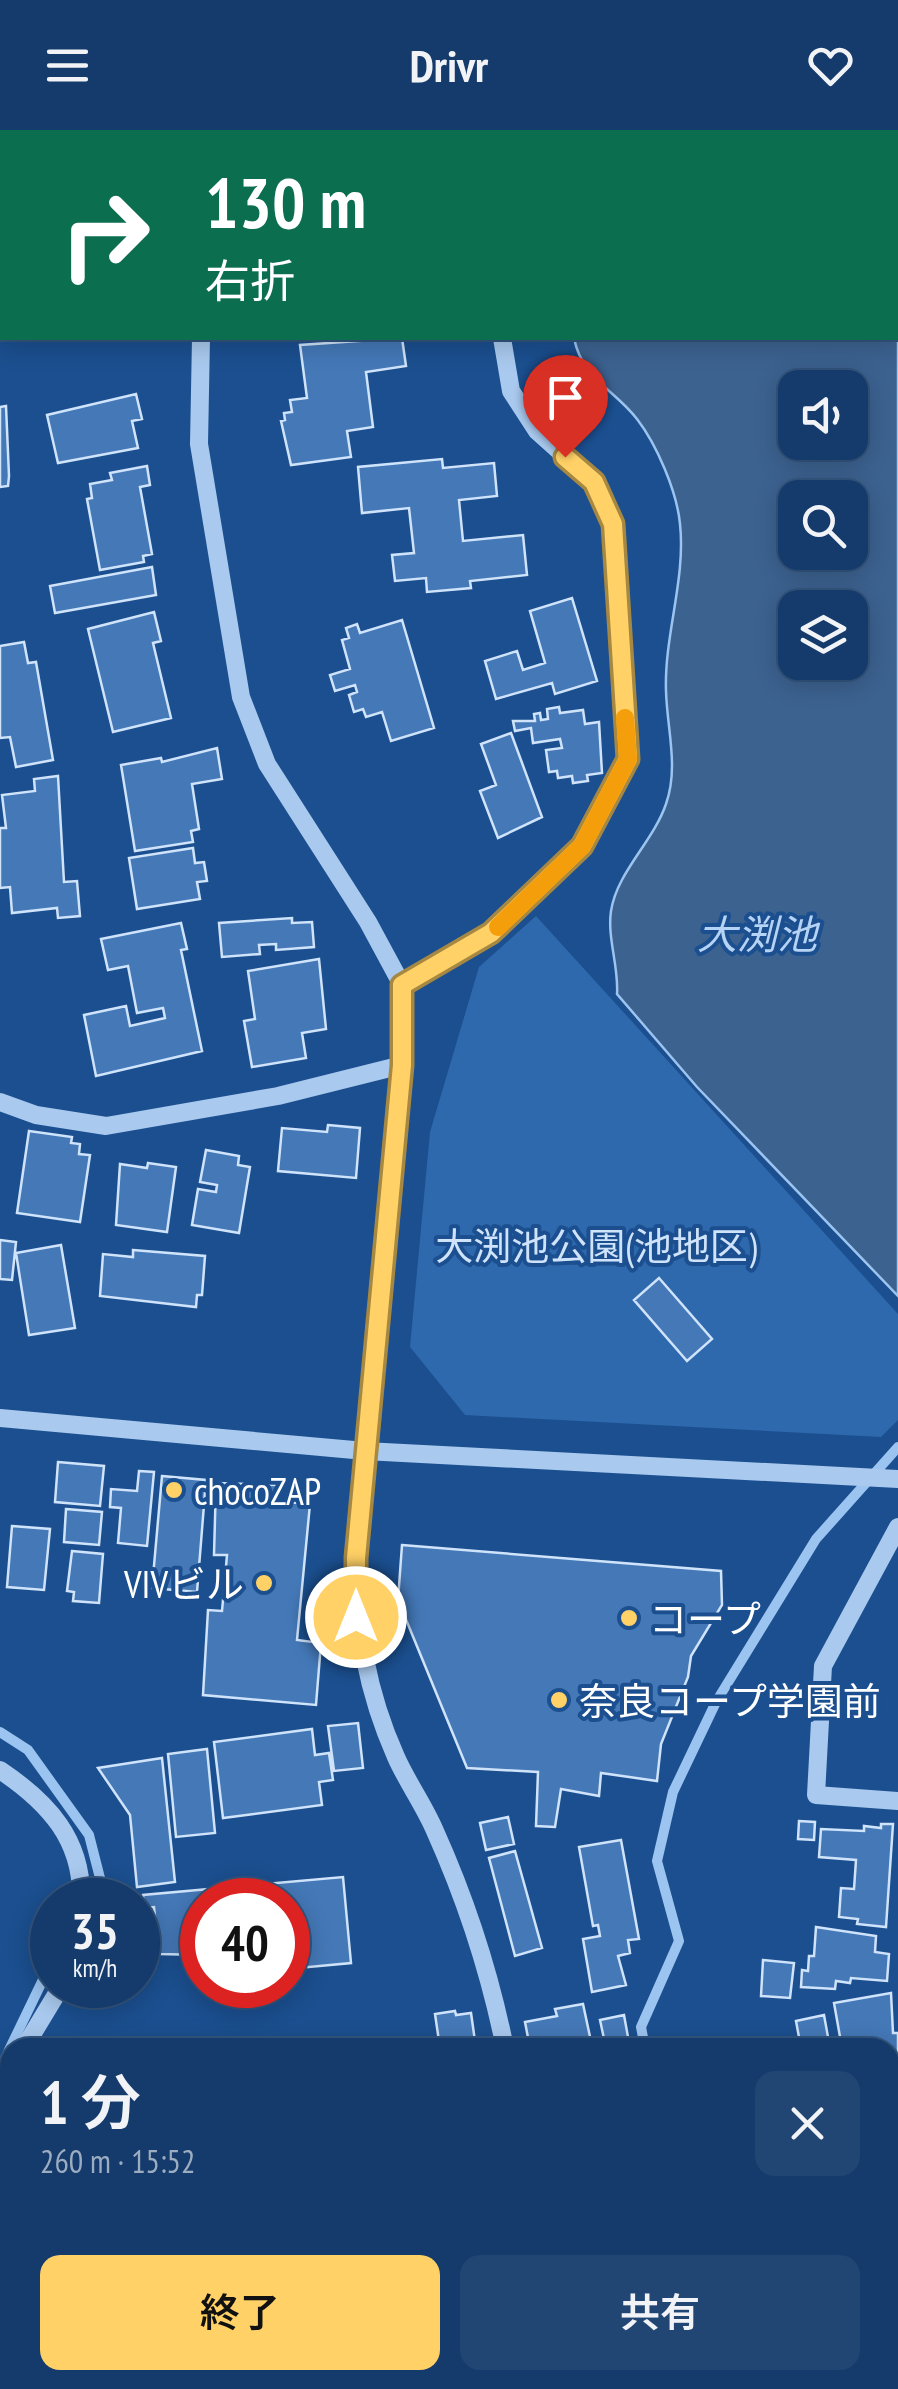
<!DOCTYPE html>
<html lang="ja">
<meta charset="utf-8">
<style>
body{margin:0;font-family:"PT Sans Narrow","Noto Sans JP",sans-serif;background:#214673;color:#f1f3f6;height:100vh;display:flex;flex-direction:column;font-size:38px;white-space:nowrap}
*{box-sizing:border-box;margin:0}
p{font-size:32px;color:#9dadc1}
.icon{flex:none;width:55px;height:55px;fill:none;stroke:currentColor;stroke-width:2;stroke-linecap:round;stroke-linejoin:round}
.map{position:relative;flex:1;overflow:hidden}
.sheet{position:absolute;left:0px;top:1908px;width:900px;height:352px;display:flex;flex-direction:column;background:#143b6b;border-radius:30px 30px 0 0;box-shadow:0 5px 25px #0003,0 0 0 2px #33557e}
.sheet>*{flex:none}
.hud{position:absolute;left:0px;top:0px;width:900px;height:210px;box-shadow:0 5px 25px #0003,0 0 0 2px #33557e;background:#0b6e4f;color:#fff;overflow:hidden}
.controls{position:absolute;left:778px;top:240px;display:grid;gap:20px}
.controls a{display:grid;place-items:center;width:90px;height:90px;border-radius:20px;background:#143b6b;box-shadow:0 5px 25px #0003,0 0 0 2px #33557e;font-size:50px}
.speed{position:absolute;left:30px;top:1748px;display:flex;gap:20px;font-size:50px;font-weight:700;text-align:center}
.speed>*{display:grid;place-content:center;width:130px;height:130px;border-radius:50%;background:#143b6b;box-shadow:0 5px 25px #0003,0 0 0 2px #33557e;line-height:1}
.speed small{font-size:25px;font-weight:400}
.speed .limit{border:15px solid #d22;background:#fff;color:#111}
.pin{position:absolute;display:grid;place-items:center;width:85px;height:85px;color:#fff;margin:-102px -42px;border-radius:50% 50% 50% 0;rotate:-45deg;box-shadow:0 0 10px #0007}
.pin .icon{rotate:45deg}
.me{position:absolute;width:110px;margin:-55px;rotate:0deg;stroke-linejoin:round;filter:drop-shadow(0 0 8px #0008)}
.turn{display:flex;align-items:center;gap:35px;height:210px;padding:0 40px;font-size:45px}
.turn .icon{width:130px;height:130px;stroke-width:2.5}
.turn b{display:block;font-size:70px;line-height:85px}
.round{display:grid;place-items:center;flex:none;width:105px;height:105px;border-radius:20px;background:#214673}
.headline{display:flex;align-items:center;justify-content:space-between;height:170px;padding:0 40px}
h1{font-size:60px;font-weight:600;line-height:75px}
.button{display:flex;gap:20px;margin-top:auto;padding:20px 40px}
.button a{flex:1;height:115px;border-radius:20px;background:#ffd166;color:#111;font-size:40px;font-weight:600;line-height:115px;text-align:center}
.button a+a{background:#214673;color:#f1f3f6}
header{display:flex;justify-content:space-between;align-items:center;height:130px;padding:0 40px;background:#143b6b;font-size:45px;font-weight:600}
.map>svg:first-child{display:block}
.green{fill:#2e69ad}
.water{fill:#3c6290;stroke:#9cc4f0;stroke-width:2.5;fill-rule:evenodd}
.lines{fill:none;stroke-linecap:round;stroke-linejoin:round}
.stream{stroke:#9cc4f0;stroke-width:10}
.building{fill:#4478b7;stroke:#cfe3fa;stroke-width:2.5}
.minor{stroke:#a9c9ee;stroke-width:18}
.route-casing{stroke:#a68842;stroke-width:25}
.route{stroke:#ffd166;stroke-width:18}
.slow{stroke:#f59e0b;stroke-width:18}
.poi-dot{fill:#ffd166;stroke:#1b4f8f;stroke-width:4}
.labels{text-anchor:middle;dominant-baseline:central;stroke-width:8;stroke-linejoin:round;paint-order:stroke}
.park-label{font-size:38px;fill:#cfe3fa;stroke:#1b4f8f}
.poi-label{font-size:38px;fill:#fff;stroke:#1b4f8f;text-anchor:start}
.water-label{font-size:40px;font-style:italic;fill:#b5d3f5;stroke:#1b4f8f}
</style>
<header><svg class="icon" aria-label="menu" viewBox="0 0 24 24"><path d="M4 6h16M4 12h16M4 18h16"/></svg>Drivr<svg class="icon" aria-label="heart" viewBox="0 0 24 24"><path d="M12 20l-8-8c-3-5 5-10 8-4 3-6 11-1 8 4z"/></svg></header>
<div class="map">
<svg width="898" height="2259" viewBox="0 0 898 2259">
<rect width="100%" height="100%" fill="#1b4f8f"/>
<path class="green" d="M536 786 898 1184V1290L881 1307 465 1285 410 1217 430 1002 479 837Z"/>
<path class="water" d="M787 0H898V1166L697 957 617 864C619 837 607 808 611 781 617 742 653 712 666 674 679 637 667 599 666 561 664 506 686 449 680 394 677 362 657 315 637 289 614 259 582 249 574 208H898V2ZM795 258H850V312H795ZM795 368H850V422H795ZM795 478H850V532H795Z"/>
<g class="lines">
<path class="stream" d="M0 1602 28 1620 89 1705 101 1752 95 1764
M10 1918 52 1831
M645 1918 641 1897 679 1811 657 1731 673 1662 716 1572 816 1409 898 1317
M0 1939 10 1918
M0 2170 10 2179
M166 2250 187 2259
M784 2250 791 2259"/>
</g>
<path class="building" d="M307 0H380L306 2Z
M402 208 406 236 366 242 373 297 347 301 351 327 291 335 281 291 285 290 284 283 292 282 290 270 307 268 300 215Z
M136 264 142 289 132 291 138 318 58 333 47 285Z
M6 276 9 346 8 356 0 357V277Z
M442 329 443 338 494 333 497 366 459 370 463 411 523 405 527 445 470 451 471 458 427 462 426 448 395 451 392 425 414 423 409 378 362 383 358 337Z
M147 336 150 355 140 357 152 424 143 426 144 432 100 440 87 369 92 368 90 354 112 350 110 343Z
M152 437 156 465 55 483 50 456Z
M572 468 597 551 555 564 552 553 496 569 485 531 517 521 523 540 545 533 530 481Z
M154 482 161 511 153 513 171 588 113 602 88 499Z
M402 490 434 598 391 611 382 582 366 587 363 579 354 582 349 565 357 562 355 555 335 561 330 545 350 539 342 510 349 508 346 498 357 494 360 503Z
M24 512 28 533 36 532 53 630 16 637 10 607 0 608V516Z
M559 577 560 583 583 580 585 594 599 592 602 643 587 645 588 651 573 653 572 646 558 648 557 641 549 642 546 620 562 618 560 609 533 613 531 598 515 601 513 591H535L534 584 540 583 541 590 548 589 547 579Z
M511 603 542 687 498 708 480 661 496 655 481 614Z
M217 618 222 649 192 654 199 699 191 701 193 712 135 721 121 635 161 628 162 632Z
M58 646 64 752 77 751 80 786 58 788 57 778 12 783 10 757 0 758V698H6L2 665 35 661 34 649Z
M193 718 195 733 204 732 207 751 197 752 200 769 137 779 129 728Z
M292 788V793L312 792 314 817 276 820V814L259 815 260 824 222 827 219 793Z
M181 793 187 819 181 820 202 921 96 946 84 885 126 876 130 896 165 888 163 878 137 883 128 836 108 840 101 809Z
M319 829 326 899 302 903 306 928 252 937 244 891 255 889 248 841Z
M328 995 360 998 356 1048 278 1041 282 998 327 1002Z
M29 1001 72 1007 71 1013 80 1014 79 1024 90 1025 80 1092 17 1083Z
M206 1020 239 1026 238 1035 250 1037 239 1103 192 1095 198 1059 216 1062 217 1055 200 1052Z
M148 1033 176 1037 167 1102 116 1095 120 1034 147 1038Z
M0 1110 16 1112 12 1150 0 1149Z
M61 1115 75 1198 29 1205 16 1123Z
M133 1120 205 1126 202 1165H197L196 1177 100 1166 103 1124 133 1127Z
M659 1148 712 1209 687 1231 634 1170Z
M58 1332 104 1336 100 1376 55 1372Z
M139 1341 154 1342 147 1416 118 1413 121 1378 110 1377 111 1359 137 1361Z
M162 1346 206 1350 197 1462 152 1458Z
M216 1353 277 1355 276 1371 310 1374 297 1510 321 1513 316 1575 203 1565 208 1480 222 1481 227 1425H214Z
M66 1379 102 1382 99 1415 64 1412Z
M12 1396 50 1399 44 1460 7 1457Z
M402 1415 721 1441 722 1475 691 1526 688 1547 661 1614 657 1651 601 1643 599 1666 561 1659 555 1697 536 1696 538 1642 467 1638 398 1470Z
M72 1421 103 1424 99 1473 73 1471 74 1462 67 1461Z
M358 1593 363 1638 334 1641 328 1596Z
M312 1599 315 1625 329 1623 333 1650 319 1652 322 1675 223 1688 214 1612Z
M207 1619 215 1703 176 1707 168 1624Z
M162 1628 175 1752 137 1757 130 1685 98 1638Z
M508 1687 514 1714 486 1720 480 1693Z
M799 1691 815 1692 814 1710 798 1709Z
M881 1694H893L886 1797 857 1794 858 1789 839 1787 841 1758 854 1759 856 1730 819 1727 821 1699 864 1701V1696L881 1698Z
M621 1710 639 1809 628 1810 630 1823 618 1826 626 1855 592 1862 583 1809 600 1806 598 1795 593 1796 579 1717Z
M515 1721 542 1818 515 1826 489 1728Z
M343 1747 351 1833 288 1839V1770H202V1825L159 1824 157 1810 148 1811V1805H157L154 1777 144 1778 143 1765Z
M816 1797 876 1806 875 1822 889 1824 887 1851 851 1848 850 1853 836 1851 835 1859 801 1857 802 1840 808 1841 809 1826H814Z
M763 1830 794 1833 790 1868 761 1866Z
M891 1863 893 1903H898V1950L890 1952V1918H842L834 1873Z
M583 1874 592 1916 530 1918 525 1892 557 1886 555 1879Z
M455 1881 456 1885 471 1883 476 1918H440L435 1884Z
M624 1885 630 1918H606L600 1890Z
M824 1885 830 1918H801L796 1891Z
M898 2224V2259H876L874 2250H890V2225Z
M703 2250H776L781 2259H714Z"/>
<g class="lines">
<path class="minor" d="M219 2 220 0
M715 2V0
M0 49 2 48
M201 208 199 314 241 567 267 634 368 792 402 855V935L356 1428C356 1498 367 1562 396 1627 407 1652 424 1675 435 1701 466 1770 490 1844 505 1918
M402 855 491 803 582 716 628 629 613 393 594 352 537 301 511 261 502 208
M0 972 36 985 106 996 278 966 402 935
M0 1288 365 1321 898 1349
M898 1397 823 1536 816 1665 898 1671
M0 1640C48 1672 83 1710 81 1770
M24 1918 62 1855
M0 2018 10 1956
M890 2075H898
M0 2131 10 2152
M218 2250 238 2259
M576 2250 578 2259
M629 2250 635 2259"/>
</g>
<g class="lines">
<defs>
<path id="route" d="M356 1487V1428L402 935V855L491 803 582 716 628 629 613 394 594 352 565 327"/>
</defs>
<use href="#route" class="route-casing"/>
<use href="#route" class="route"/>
<path class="slow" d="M498 797 582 716 628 629 625 588"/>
</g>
<g class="poi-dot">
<circle cx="174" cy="1360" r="10"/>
<circle cx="264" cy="1453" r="10"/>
<circle cx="629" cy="1488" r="10"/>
<circle cx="559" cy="1570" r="10"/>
</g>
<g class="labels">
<g class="park-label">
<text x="596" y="1115">大渕池公園(池地区)</text>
</g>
<g class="poi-label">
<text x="194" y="1360">chocoZAP</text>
<text x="244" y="1453" text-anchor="end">VIVビル</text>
<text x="649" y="1488">コープ</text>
<text x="579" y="1570">奈良コープ学園前</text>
</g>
<g class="water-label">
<text x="757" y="804">大渕池</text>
</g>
</g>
</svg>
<div class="controls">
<a><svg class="icon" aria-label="sound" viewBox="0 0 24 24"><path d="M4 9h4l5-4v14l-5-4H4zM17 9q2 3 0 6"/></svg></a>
<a><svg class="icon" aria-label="search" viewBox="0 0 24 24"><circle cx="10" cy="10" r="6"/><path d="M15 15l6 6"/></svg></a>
<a><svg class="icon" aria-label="layers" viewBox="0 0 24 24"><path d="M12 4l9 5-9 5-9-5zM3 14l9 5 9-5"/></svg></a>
</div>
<div class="speed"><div>35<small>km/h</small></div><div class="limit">40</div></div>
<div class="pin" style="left:565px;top:327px;background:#d93025"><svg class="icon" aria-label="arrive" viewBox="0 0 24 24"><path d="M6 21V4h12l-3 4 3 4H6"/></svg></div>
<svg class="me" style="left:356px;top:1487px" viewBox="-20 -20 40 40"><circle r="17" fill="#ffd166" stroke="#fff" stroke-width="3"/><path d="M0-11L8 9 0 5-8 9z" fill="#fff"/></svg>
<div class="hud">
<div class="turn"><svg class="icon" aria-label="right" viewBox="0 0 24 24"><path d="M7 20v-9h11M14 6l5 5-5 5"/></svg><div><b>130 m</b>右折</div></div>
</div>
<section class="sheet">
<div class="headline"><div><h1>1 分</h1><p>260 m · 15:52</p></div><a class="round"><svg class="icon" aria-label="close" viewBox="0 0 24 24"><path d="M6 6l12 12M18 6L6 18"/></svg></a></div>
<div class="button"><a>終了</a><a>共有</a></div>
</section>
</div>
